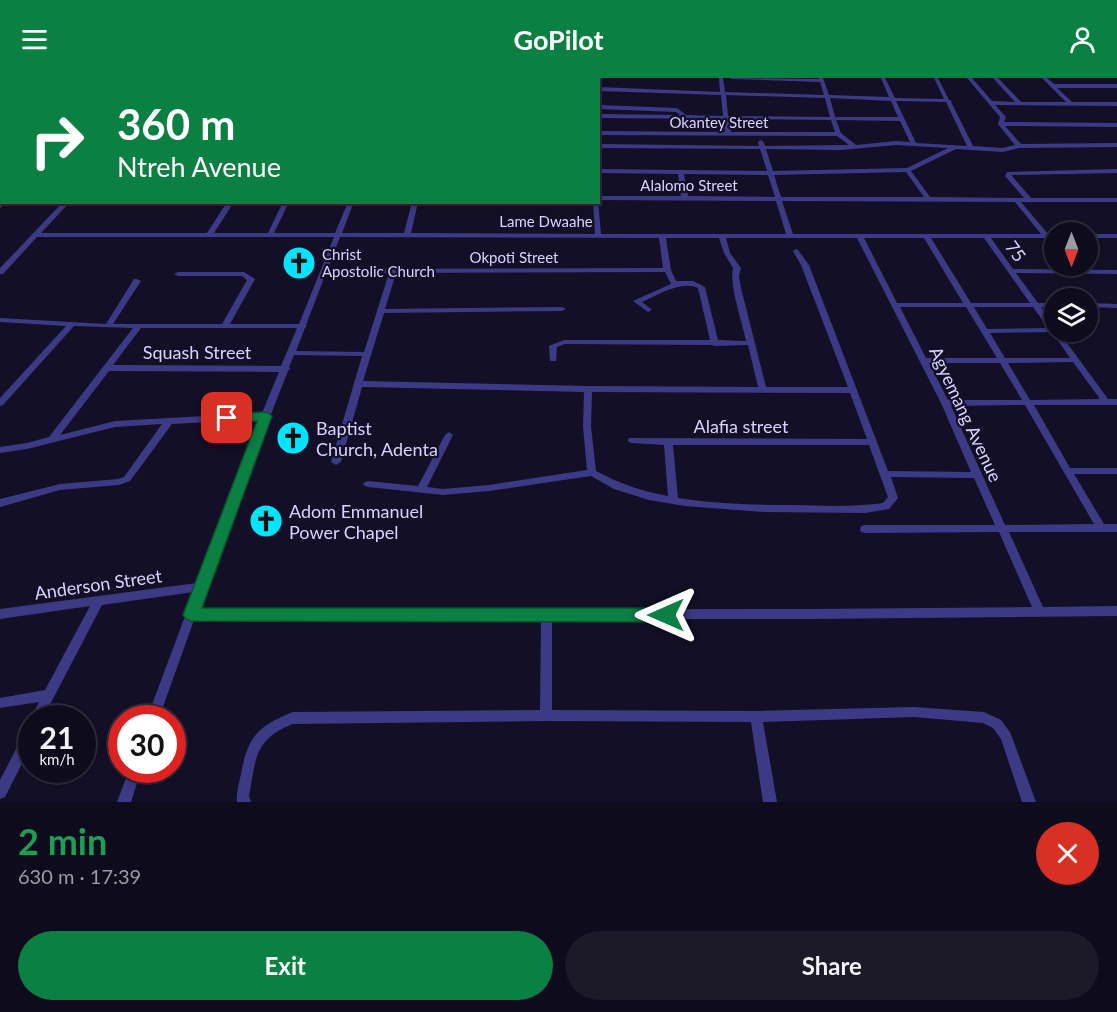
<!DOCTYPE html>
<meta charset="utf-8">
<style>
body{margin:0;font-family:Lato,sans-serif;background:#1c1929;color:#f1f3f6;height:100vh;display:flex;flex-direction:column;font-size:22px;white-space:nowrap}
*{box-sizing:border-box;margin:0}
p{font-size:20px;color:#9b9ba3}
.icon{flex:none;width:33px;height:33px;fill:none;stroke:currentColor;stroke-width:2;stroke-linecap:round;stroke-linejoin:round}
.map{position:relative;height:724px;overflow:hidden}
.details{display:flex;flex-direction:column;background:#0e0b1c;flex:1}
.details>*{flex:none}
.guide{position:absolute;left:0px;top:0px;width:600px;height:126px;box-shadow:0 3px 9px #0003,0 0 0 2px #2e2b3b;background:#0b8043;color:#fff;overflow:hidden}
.needle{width:39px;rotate:180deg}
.controls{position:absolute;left:1044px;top:144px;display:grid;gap:12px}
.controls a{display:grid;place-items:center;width:54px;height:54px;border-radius:50%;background:#0e0b1c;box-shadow:0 3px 9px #0003,0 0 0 2px #2e2b3b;font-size:30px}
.speed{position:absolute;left:18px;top:627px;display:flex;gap:12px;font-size:30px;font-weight:700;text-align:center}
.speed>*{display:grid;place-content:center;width:78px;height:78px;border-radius:50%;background:#0e0b1c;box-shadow:0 3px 9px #0003,0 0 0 2px #2e2b3b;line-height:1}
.speed small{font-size:15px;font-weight:400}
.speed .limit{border:9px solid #d22;background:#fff;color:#111}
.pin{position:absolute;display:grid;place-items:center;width:51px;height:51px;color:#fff;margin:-26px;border-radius:12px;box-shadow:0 3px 9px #0006}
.me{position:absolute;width:66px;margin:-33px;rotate:270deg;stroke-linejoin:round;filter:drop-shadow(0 0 4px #0008)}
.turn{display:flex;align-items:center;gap:21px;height:126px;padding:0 18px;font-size:27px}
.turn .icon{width:78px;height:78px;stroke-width:2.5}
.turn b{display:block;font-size:42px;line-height:51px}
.round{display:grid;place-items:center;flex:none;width:63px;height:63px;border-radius:32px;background:#1c1929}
.headline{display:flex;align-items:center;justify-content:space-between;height:102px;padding:0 18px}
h1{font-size:36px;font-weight:700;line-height:45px;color:#1e9e55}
.cta{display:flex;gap:12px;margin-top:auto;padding:12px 18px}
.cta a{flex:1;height:69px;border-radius:36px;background:#0b8043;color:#fff;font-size:24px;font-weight:700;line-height:69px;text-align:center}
.cta a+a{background:#1c1929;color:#f1f3f6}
header{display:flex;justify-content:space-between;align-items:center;height:78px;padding:0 18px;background:#0b8043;color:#fff;font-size:27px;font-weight:700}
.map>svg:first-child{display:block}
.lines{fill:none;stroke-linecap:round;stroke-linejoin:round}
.minor{fill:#3d3a85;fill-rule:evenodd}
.route{fill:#0b8043;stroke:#07532c;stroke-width:1.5}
.labels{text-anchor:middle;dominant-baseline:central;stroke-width:4.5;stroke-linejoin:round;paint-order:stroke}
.far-street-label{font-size:15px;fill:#d9d4ff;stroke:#130f26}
.far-poi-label{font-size:15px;fill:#d9d4ff;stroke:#130f26;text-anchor:start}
.street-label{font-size:18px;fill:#d9d4ff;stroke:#130f26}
.poi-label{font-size:18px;fill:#d9d4ff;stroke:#130f26;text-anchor:start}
</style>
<header><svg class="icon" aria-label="menu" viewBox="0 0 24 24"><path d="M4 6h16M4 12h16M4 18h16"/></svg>GoPilot<svg class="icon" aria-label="person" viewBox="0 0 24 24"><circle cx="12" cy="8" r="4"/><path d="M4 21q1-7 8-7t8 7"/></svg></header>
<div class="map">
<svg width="1117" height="724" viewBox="0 0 1117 724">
<rect width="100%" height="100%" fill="#130f26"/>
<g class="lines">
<path class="minor" d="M109 0H113L114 2H109Z
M161 0H165L166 2H161Z
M208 0H212V2H207Z
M351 0H355V2H351Z
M402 0H406V2H402Z
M431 0H435V2H430Z
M526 0H530V2H526Z
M719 0H723L725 14 824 17 820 4 732 1 730 0 819 1V0H823L829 17 889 19 881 0H885L895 20 944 21 934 0H938L949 22 952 23 951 24 973 68 1003 70 1015 67 998 46 1000 39 967 0H972L992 23 1015 24 993 0H998L1021 24H1066L1042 0H1047L1054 6H1117V10H1057L1072 24H1117V28L995 27 1006 39 1004 44 1117 45V49L1005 48 1021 66 1117 65V69L1019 70 1003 74 956 71 911 93 930 119 1024 120 1005 98 1007 94 1117 91V95L1011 97 1031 120H1117V124H1021L1048 156H1054V160H991L1013 191 1117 192V196L1016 195 1038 225H1054V229H1041L1054 247V254H1059L1108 321H1117V327H1034L1070 390H1117V396H1074L1104 446H1117V454H1009L1043 529 1117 528V538L809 541H552V632L756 633 914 629 984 634 1001 642 1010 654 1036 724H1022L1001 661 993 650 983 645 914 639 763 644 777 724H763L751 644 546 643 293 646C254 661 256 681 249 718L251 724H237C236 715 239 705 241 696 248 658 258 648 293 634L540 632 541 541 194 542 159 640H147L194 514 102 527 43 640 32 641 31 640 39 624 0 630V620L45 612 90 528 0 541V531L197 505 233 407 260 341 172 346 130 403 119 407 60 412 0 429V421L60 406 118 401 124 399 162 346 115 349 27 371 0 375V369L27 365 49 359 133 250 74 248 3 327 0 328V320L66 248 0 244V240L106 246 134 201H137L141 203 113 246H222L247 202 242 198H178L174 196 178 194H244L255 201 230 246H299L334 159H37L3 196H0V190L63 124H70L41 155H207L227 124H234L214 155H268L283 124H289L274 155H335L348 124H354L342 155H404L412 124H418L411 155 595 156 593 124H598V123L601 156H786L776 123 598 122V118H681L678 96 598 95V91L767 93 760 71 598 70V66L759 68 758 64 761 62 763 63 765 68 849 67 837 58 598 57V53L725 54 723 41 598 40V36L680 37 676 34 598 31V27L677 30 686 37 723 38 721 17 598 13V9L720 14ZM726 17 825 20 830 39 728 38ZM830 20 891 23 898 39H835ZM896 23 946 24 967 68 916 65ZM729 41 831 42 835 54H731ZM836 42 900 43 910 64 896 63 856 67 841 55ZM896 67 948 70 907 90 773 93 766 71 840 72ZM906 94 924 119H781L774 97ZM684 96 768 97 775 119 688 118ZM782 123 1015 124 1041 156H793ZM340 159 659 160 663 190 328 191ZM666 160H719L724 175 733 190C729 208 742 243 746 263L718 262 705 209 693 203H676L671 192ZM726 160H857L941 325 971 394 888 393 809 187 798 172 796 171 793 173 801 187 848 309H766L741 210 739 198 741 190 730 175ZM864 160H924L963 225H897ZM931 160H984L1030 225H971ZM665 194 671 206 633 223 648 234 652 232 642 224C658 217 681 202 698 210L710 262H564L549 268 550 283H556L557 269 565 266 712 267 715 268 748 267 758 309 588 308 363 303 384 235 562 233 566 231 562 229 385 231 396 195ZM326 195H389L364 274 296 273 305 250 307 248 306 247ZM900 229H966L997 280H926ZM974 229H1033L1048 250 987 251ZM141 250H297L281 288 113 287ZM1052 254 1070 280H1005L990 255ZM294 277 362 278 331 384 336 387 341 384 362 309 584 314 583 349 587 392 489 407 443 411 427 409 453 357 449 354 445 357 418 408 368 403 365 404 363 406 365 408 368 409 443 417 489 413 591 398 614 411 649 422 685 428 763 434 865 435 889 431 898 420 891 399 974 400 995 447H865L861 448 860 451 861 454 865 455 999 454 1032 529 809 531 198 532 243 407 288 293 290 291 289 289ZM1073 284 1100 321 1030 322 1008 285ZM929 285H1000L1022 322H948ZM109 293 279 294 262 335 115 343 60 357ZM592 314 850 315 867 361 629 360 628 362 629 364 632 365 664 367 668 418C640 413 621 406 596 393L591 349ZM1025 327 1094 446 1005 447 951 328ZM673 367H869L888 419 883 425C854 429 824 428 794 427 756 427 716 426 678 420Z
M0 4H2V8H0Z
M0 21H2V25H0Z
M0 40H2V44H0Z
M2 52V56L0 57V53Z
M2 82V86L0 87V83Z
M2 123V124H7L0 130V124Z
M1088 156H1117V160H1088Z
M1088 225 1117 226V230L1088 229Z
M32 647V666L5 719 0 721V702L28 648Z
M129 692H141L131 724H117Z"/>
</g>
<path class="route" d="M266 334 272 338 202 530H666L672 532 675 537 672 542 666 544 191 543 186 541 183 537 257 343 227 345 221 340 227 336Z"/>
<defs>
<symbol id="church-disc" viewBox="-11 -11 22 22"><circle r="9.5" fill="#00e5ff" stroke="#130f26"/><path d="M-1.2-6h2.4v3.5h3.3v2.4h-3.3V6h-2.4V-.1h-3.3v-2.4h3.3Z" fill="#111"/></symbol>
</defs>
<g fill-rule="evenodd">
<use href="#church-disc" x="280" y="166" width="38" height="38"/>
<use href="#church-disc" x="274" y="341" width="38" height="38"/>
<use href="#church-disc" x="247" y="424" width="38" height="38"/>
</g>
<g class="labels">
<g class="far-street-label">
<text x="719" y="44">Okantey Street</text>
<text x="689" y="107">Alalomo Street</text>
<text x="546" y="143">Lame Dwaahe</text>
<text x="514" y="179">Okpoti Street</text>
</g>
<g class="far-poi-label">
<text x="322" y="176">Christ<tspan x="322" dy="17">Apostolic Church</tspan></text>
</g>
<g class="street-label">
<text transform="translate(1016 173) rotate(54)">75</text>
<text x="197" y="274">Squash Street</text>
<text transform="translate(966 336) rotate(65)">Agyemang Avenue</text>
<text x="741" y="348">Alafia street</text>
<text transform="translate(98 506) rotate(-8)">Anderson Street</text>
</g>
<g class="poi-label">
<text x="316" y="350">Baptist<tspan x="316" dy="21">Church, Adenta</tspan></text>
<text x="289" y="433">Adom Emmanuel<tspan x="289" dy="21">Power Chapel</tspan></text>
</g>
</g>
</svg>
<div class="controls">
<a><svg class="needle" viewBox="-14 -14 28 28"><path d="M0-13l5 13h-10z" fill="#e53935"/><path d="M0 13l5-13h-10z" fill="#9b9ba3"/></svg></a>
<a><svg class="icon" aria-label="layers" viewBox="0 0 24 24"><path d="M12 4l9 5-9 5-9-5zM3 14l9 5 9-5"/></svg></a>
</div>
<div class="speed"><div>21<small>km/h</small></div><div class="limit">30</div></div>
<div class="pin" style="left:227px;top:340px;background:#d93025"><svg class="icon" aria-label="arrive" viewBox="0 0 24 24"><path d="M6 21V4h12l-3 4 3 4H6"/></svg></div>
<svg class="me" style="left:666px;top:537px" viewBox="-20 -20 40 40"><path d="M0-17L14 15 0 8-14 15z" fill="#0b8043" stroke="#fff" stroke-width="4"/></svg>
<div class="guide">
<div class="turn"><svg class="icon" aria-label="right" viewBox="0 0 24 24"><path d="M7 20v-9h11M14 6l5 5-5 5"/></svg><div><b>360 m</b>Ntreh Avenue</div></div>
</div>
</div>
<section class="details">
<div class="headline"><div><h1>2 min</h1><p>630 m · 17:39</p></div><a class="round" style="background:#d93025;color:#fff"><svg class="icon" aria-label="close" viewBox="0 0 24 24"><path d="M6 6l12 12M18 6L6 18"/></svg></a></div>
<div class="cta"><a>Exit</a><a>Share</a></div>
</section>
